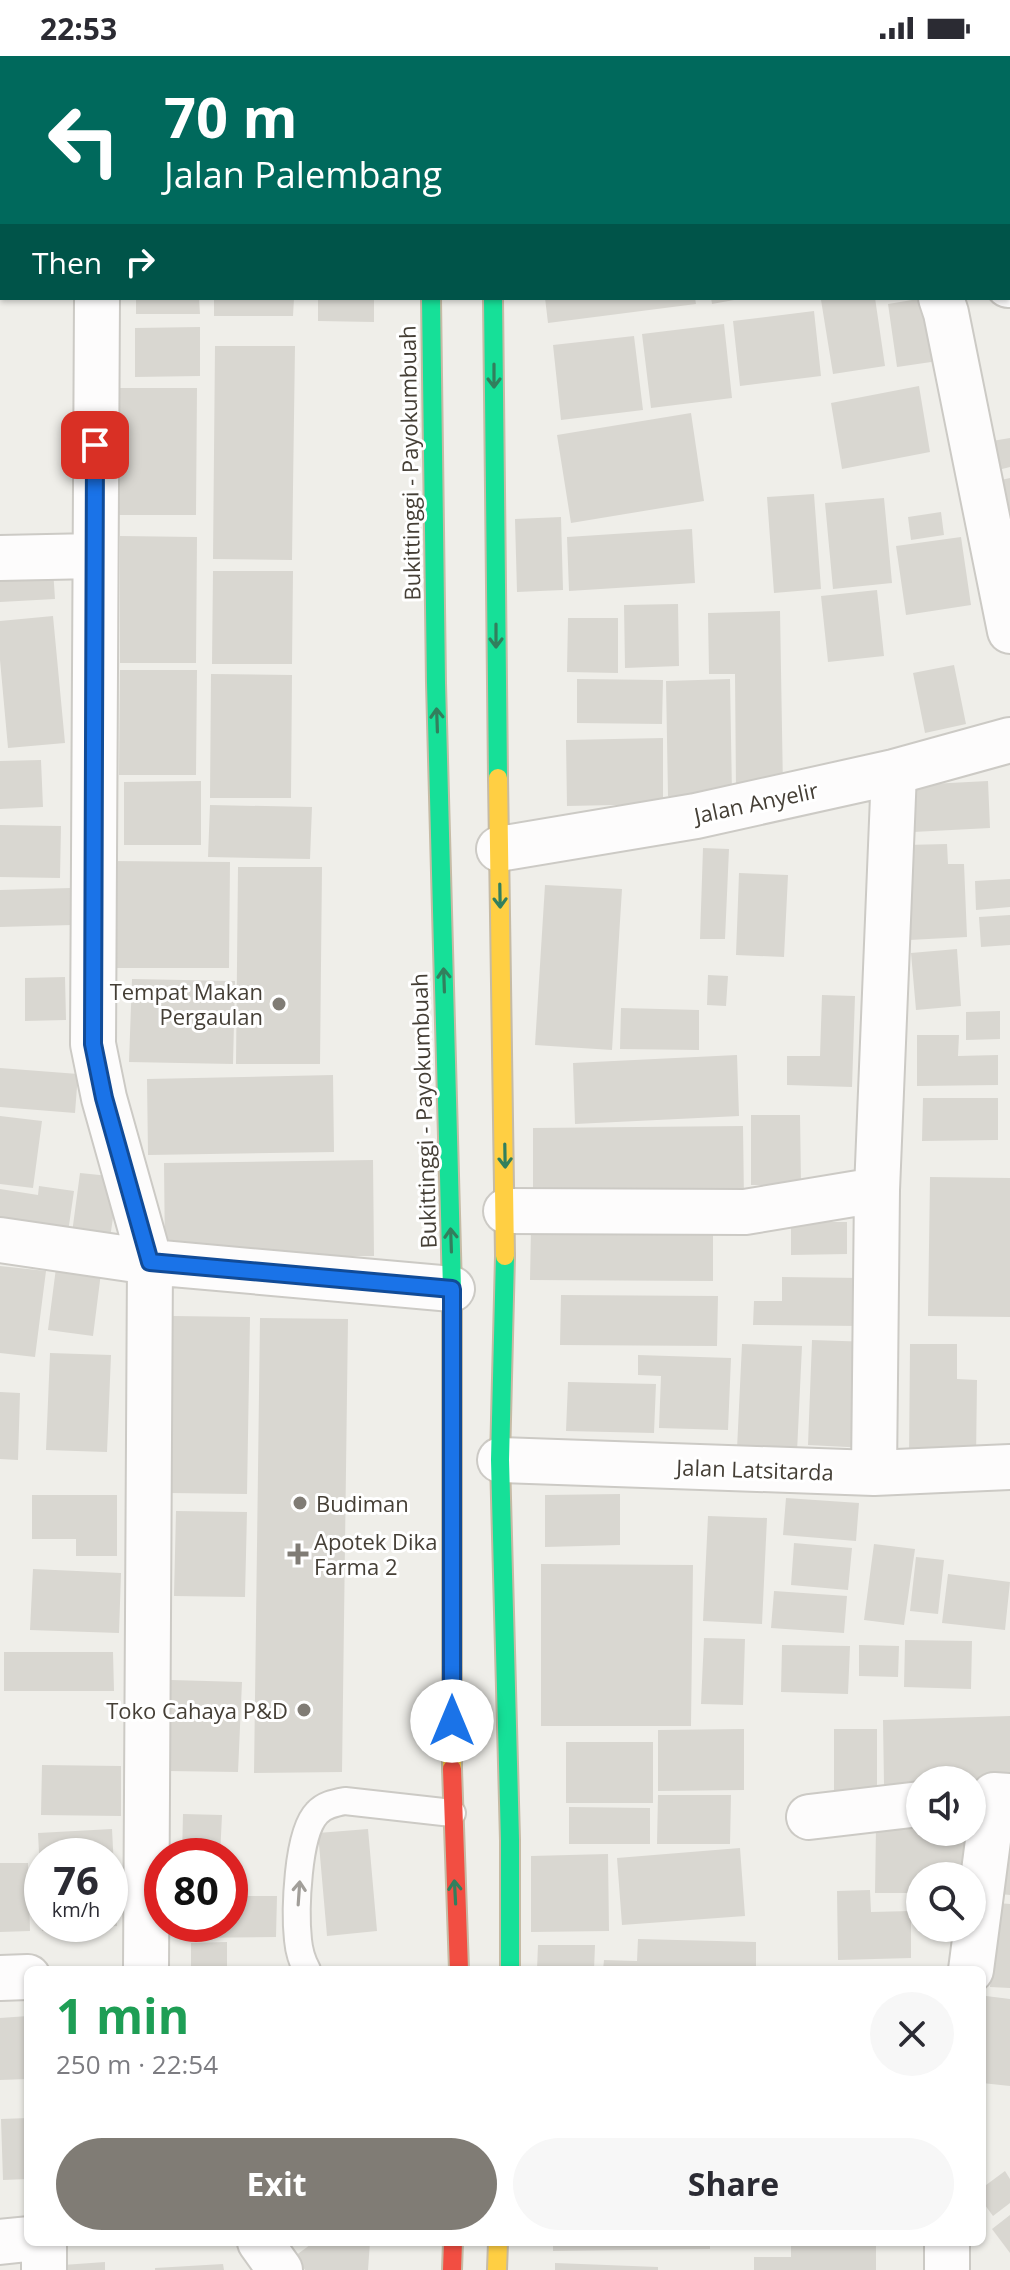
<!DOCTYPE html>
<meta charset="utf-8">
<style>
body{margin:0;font-family:"Open Sans",sans-serif;background:#f7f7f7;color:#2b2b33;height:100vh;display:flex;flex-direction:column;font-size:30px;white-space:nowrap}
*{box-sizing:border-box;margin:0}
p{font-size:26px;color:#7c7c81}
.icon{flex:none;width:44px;height:44px;fill:none;stroke:currentColor;stroke-width:2;stroke-linecap:round;stroke-linejoin:round}
.map{position:relative;flex:1;overflow:hidden}
.side{position:absolute;left:24px;top:1910px;width:962px;height:280px;display:flex;flex-direction:column;background:#fff;border-radius:12px;box-shadow:0 2px 6px #0004}
.side>*{flex:none}
.top-card{position:absolute;left:0px;top:0px;width:1010px;height:244px;box-shadow:0 2px 6px #0004;background:#00695c;color:#fff;overflow:hidden}
.tools{position:absolute;left:906px;top:1710px;display:grid;gap:16px}
.tools a{display:grid;place-items:center;width:80px;height:80px;border-radius:50%;background:#fff;box-shadow:0 2px 6px #0004;font-size:40px}
.speed{position:absolute;left:24px;top:1782px;display:flex;gap:16px;font-size:40px;font-weight:700;text-align:center}
.speed>*{display:grid;place-content:center;width:104px;height:104px;border-radius:50%;background:#fff;box-shadow:0 2px 6px #0004;line-height:1}
.speed small{font-size:20px;font-weight:400}
.speed .limit{border:12px solid #d22;background:#fff;color:#111}
.pin{position:absolute;display:grid;place-items:center;width:68px;height:68px;color:#fff;margin:-34px;border-radius:16px;box-shadow:0 4px 12px #0006}
.me{position:absolute;width:88px;margin:-44px;rotate:0deg;stroke-linejoin:round;filter:drop-shadow(0 0 6px #0008)}
.turn{display:flex;align-items:center;gap:28px;height:168px;padding:0 32px;font-size:36px}
.turn .icon{width:104px;height:104px;stroke-width:2.5}
.turn b{display:block;font-size:56px;line-height:68px}
.then{display:flex;align-items:center;height:76px;padding:0 32px;background:#0003;gap:16px;font-size:30px}
.round{display:grid;place-items:center;flex:none;width:84px;height:84px;border-radius:42px;background:#f7f7f7}
.overview{display:flex;align-items:center;justify-content:space-between;height:136px;padding:0 32px}
h1{font-size:48px;font-weight:700;line-height:60px;color:#1e9e55}
.button{display:flex;gap:16px;margin-top:auto;padding:16px 32px}
.button a{flex:1;height:92px;border-radius:48px;background:#807c75;color:#fff;font-size:32px;font-weight:700;line-height:92px;text-align:center}
.button a+a{background:#f7f7f7;color:#2b2b33}
.status{display:flex;justify-content:space-between;align-items:center;height:56px;padding:0 40px;background:#fff;direction:ltr}
.status svg{height:22px;fill:currentColor}
.map>svg:first-child{display:block}
.building{fill:#d9d7d1}
.lines{fill:none;stroke-linecap:round;stroke-linejoin:round}
.lane-casing{stroke:#cccac5;stroke-width:30}
.street-casing{stroke:#cccac5;stroke-width:48}
.fast-casing{stroke:#c6bba5;stroke-width:22}
.slow-casing{stroke:#c6bba5;stroke-width:22}
.jam-casing{stroke:#c6bba5;stroke-width:22}
.lane{stroke:#fdfcfc;stroke-width:26}
.street{stroke:#fdfcfc;stroke-width:44}
.fast{stroke:#16e098;stroke-width:18}
.slow{stroke:#ffcf43;stroke-width:18}
.jam{stroke:#f24e42;stroke-width:18}
.oneway{stroke:#327f5d}
.oneway2{stroke:#a19e99}
.route-casing{stroke:#114b97;stroke-width:20}
.route{stroke:#1a73e8;stroke-width:14}
.poi-dot{fill:#807c75;stroke:#fff;stroke-width:3}
.labels{text-anchor:middle;dominant-baseline:central;stroke-width:6;stroke-linejoin:round;paint-order:stroke}
.street-label{font-size:22px;fill:#453f36;stroke:#fff}
.poi-label{font-size:22px;fill:#453f36;stroke:#fff;text-anchor:end}
</style>
<div class="status"><b>22:53</b><svg viewBox="0 0 49 12"><path d="M0 12V9h3v3zM5 12V6h3v6zM10 12V3h3v9zM15 12V0h3v12zM26 1h20v11H26zM47 4h2v5h-2z"/></svg></div>
<div class="map">
<svg width="1010" height="2214" viewBox="0 0 1010 2214">
<rect width="100%" height="100%" fill="#efeee9"/>
<path class="building" d="M136 242H199L200 258H136Z
M214 242H294L293 260H214Z
M318 242H374V266L318 265Z
M545 242H695L696 248 548 267Z
M711 242H734V244L712 248Z
M833 242H875L885 310 833 318 821 244Z
M924 242 938 305 897 311 888 248Z
M814 255 821 320 740 330 733 265Z
M724 268 732 342 651 352 642 278Z
M200 271V320L135 321V272Z
M634 280 643 354 561 364 553 289Z
M215 290H295L292 504 213 503Z
M919 330 930 396 842 413 831 347Z
M120 332H197L196 459H119Z
M691 357 704 445 571 467 557 379Z
M1010 382V411L998 414 992 385Z
M1010 422V457H1009L1001 424Z
M814 438 821 533 774 537 767 441Z
M884 442 892 527 833 533 825 447Z
M941 456 944 479 911 484 908 461Z
M561 461 563 534 517 536 515 463Z
M692 473 695 527 569 535 567 481Z
M120 480 197 481 196 607H120Z
M961 481 971 549 906 559 896 490Z
M53 513 55 543 0 546V516Z
M213 515H293L292 608H212Z
M877 534 884 600 828 606 821 540Z
M678 548 679 610 625 612 624 549Z
M780 555 783 733H736L735 618H709L708 557Z
M53 560 65 687 8 692 0 604V565Z
M568 562H618V617L567 616Z
M954 609 966 668 925 677 913 617Z
M120 614H197L196 719H119Z
M211 618 292 619 291 742H210Z
M577 623 663 624 662 668 577 667Z
M730 623 732 739 668 740 666 625Z
M663 682V748L567 750 566 684Z
M41 704 43 751 0 753V705Z
M201 725V789H124V726Z
M988 725 990 772 913 776 911 729Z
M210 749 312 751 310 803 208 801Z
M0 769 61 770 60 822 0 821Z
M947 788 948 808H964L967 881 909 884 905 789Z
M703 792 729 793 725 883H700Z
M109 805 230 806 229 912H109Z
M238 811H322L320 1008H236Z
M739 817 788 819 784 901 736 899Z
M1010 823V851L976 854 975 825Z
M545 829 622 833 612 994 535 989Z
M71 832 72 869 0 871V834Z
M1010 859V889L981 891 979 861Z
M957 893 961 950 916 954 911 897Z
M708 919 728 920 726 950 707 949Z
M65 921 66 964 25 965V922Z
M132 923 235 925 233 1008 129 1006Z
M822 939 855 940 852 1031 787 1029V1000H820Z
M621 952 699 954V994L620 993Z
M1000 955V983L966 984V956Z
M917 979H959L958 1000 998 999V1029L917 1030Z
M737 999 739 1060 575 1068 573 1007Z
M0 1012 78 1018 75 1057 0 1051Z
M333 1019 334 1096 148 1099 147 1023Z
M923 1042H998V1084L922 1085Z
M751 1059H800L801 1129H751Z
M0 1060 42 1065 33 1132 0 1128Z
M743 1070 744 1146 533 1147V1072Z
M373 1104 374 1200 165 1202 164 1107Z
M80 1117 119 1121 110 1182 72 1177Z
M930 1121 1010 1122V1261L928 1260Z
M39 1130 74 1135 67 1183 0 1173V1133L38 1139Z
M791 1166H847V1198L791 1199Z
M531 1173 713 1174V1225L530 1224Z
M0 1210 46 1215 35 1301 0 1297Z
M56 1212 101 1217 93 1280 48 1274Z
M782 1221 862 1222 861 1270 753 1269 754 1245H782Z
M561 1239 718 1240 717 1290 560 1289Z
M173 1260 250 1261 247 1438 170 1437Z
M260 1262 348 1263 342 1716 254 1717Z
M812 1284 872 1286 867 1392 808 1389Z
M742 1288 802 1290 797 1396 737 1393Z
M910 1288H957V1323L977 1324 976 1404H909Z
M50 1297 111 1299 107 1396 46 1394Z
M638 1299 731 1302 728 1374 659 1372 661 1320 638 1319Z
M568 1326 656 1328 654 1377 566 1375Z
M0 1336 20 1337 18 1404 0 1403Z
M620 1438V1489L545 1491V1439Z
M32 1439H117V1500H76V1483H32Z
M786 1442 859 1447 856 1485 783 1479Z
M176 1455 247 1456 245 1541 174 1540Z
M708 1460 767 1462 762 1568 703 1565Z
M794 1487 852 1492 848 1534 791 1529Z
M874 1488 915 1493 904 1569 864 1564Z
M916 1501 944 1504 938 1558 910 1555Z
M541 1508 693 1509 691 1670H541Z
M33 1513 121 1517 119 1577 30 1574Z
M948 1518 1010 1526 1005 1574 942 1567Z
M774 1535 847 1540 844 1577 771 1572Z
M704 1582 745 1583 743 1649 701 1648Z
M905 1584 972 1585 971 1633 904 1631Z
M782 1589 850 1590 848 1638 781 1636Z
M859 1589 899 1590 898 1621 859 1620Z
M4 1596H113L114 1635H4Z
M171 1624 242 1626 238 1716 168 1715Z
M1010 1660V1726L920 1724V1728L884 1729 883 1664Z
M744 1673V1734L658 1735V1674Z
M834 1673H877V1739H834Z
M566 1686H653V1747H566Z
M42 1709 121 1710V1760L41 1759Z
M658 1739H731L730 1788H657Z
M569 1751 650 1752V1788H569Z
M183 1758 222 1759 220 1800H182Z
M1010 1758V1839L1000 1838Z
M876 1770H920V1776H972L975 1820H920V1837H875Z
M112 1773 117 1870 42 1875V1868H110V1800H42V1817H40L38 1777Z
M368 1773 377 1875 327 1880 318 1777Z
M740 1792 745 1860 622 1869 617 1802Z
M608 1798 609 1875 531 1876V1800Z
M0 1807H28L30 1875 0 1876Z
M870 1834 871 1856 911 1855V1902L838 1904 837 1835Z
M230 1840H277L276 1881 182 1882V1868H230Z
M998 1847 1010 1848V1932L990 1931Z
M638 1883 756 1886V1914H603L604 1904 637 1905Z
M227 1886V1914H191V1887Z
M538 1889H595L594 1914H537Z
M986 1940 1010 1943V2030L982 2027V1982Z
M28 1960V2023L0 2024V1962Z
M28 2062V2123L3 2124 1 2063Z
M1005 2115 1010 2123V2147L993 2160 982 2145V2132Z
M1010 2159V2197L992 2173Z
M314 2186H370L368 2214H305L295 2200Z
M553 2186H710V2193L553 2195Z
M791 2186H845V2190H876V2214H754V2201H791Z
M105 2206V2214H63V2209Z
M555 2207 658 2211V2214H555Z
M223 2208 224 2214H155V2212Z"/>
<g class="lines">
<defs>
<path id="lane" d="M307 1914C302 1905 299 1895 298 1884 295 1856 297 1777 317 1757 324 1749 334 1747 345 1745L452 1757"/>
<path id="street" d="M846 0V2
M101 2V0
M1008 229 1010 228
M97 242 93 988 104 1042 150 1206 146 1914
M941 242 946 257 1010 575
M0 502 94 500
M499 793 696 760 894 716 1010 684
M506 1155 745 1156 877 1134
M0 1184 150 1206 452 1233
M500 1404 874 1417 1010 1411
M874 1417 877 1134 894 716
M809 1761 920 1748
M971 1914 994 1739 1010 1740
M0 1922 28 1921
M0 2186 28 2183
M44 2186V2214
M260 2186 280 2214
M947 2186V2214"/>
<path id="fast" d="M427 0 428 2
M491 0V2
M431 242 436 627 452 1233V1348
M493 242 498 722
M505 1200 500 1404 510 1784V1914"/>
<path id="slow" d="M498 722 505 1200
M452 1348V1713
M497 2214 498 2186"/>
<path id="jam" d="M452 1713 459 1914
M452 2214 453 2186"/>
</defs>
<use href="#lane" class="lane-casing"/>
<use href="#street" class="street-casing"/>
<use href="#fast" class="fast-casing"/>
<use href="#slow" class="slow-casing"/>
<use href="#jam" class="jam-casing"/>
<use href="#lane" class="lane"/>
<use href="#street" class="street"/>
<use href="#fast" class="fast"/>
<use href="#slow" class="slow"/>
<use href="#jam" class="jam"/>
</g>
<defs><path id="oneway-shaft" d="M-6 0H5M1.5-3L5.5 0L1.5 3" fill="none" stroke-width="1.6" stroke-linecap="round" stroke-linejoin="round" transform="scale(2)"/></defs>
<g class="oneway">
<use href="#oneway-shaft" transform="translate(494 320) rotate(90)"/>
<use href="#oneway-shaft" transform="translate(496 580) rotate(90)"/>
<use href="#oneway-shaft" transform="translate(437 664) rotate(-92)"/>
<use href="#oneway-shaft" transform="translate(500 840) rotate(89)"/>
<use href="#oneway-shaft" transform="translate(444 924) rotate(-92)"/>
<use href="#oneway-shaft" transform="translate(505 1100) rotate(89)"/>
<use href="#oneway-shaft" transform="translate(451 1184) rotate(-92)"/>
<use href="#oneway-shaft" transform="translate(455 1836) rotate(-93)"/>
</g>
<use class="oneway2" href="#oneway-shaft" transform="translate(299 1837) rotate(-86)"/>
<g class="lines">
<defs>
<path id="route" d="M95 389 93 988 104 1042 150 1206 452 1233V1665"/>
</defs>
<use href="#route" class="route-casing"/>
<use href="#route" class="route"/>
</g>
<g class="poi-dot">
<circle cx="279" cy="948" r="8"/>
<circle cx="300" cy="1447" r="8"/>
<path d="M294 1486h8v8h8v8h-8v8h-8v-8h-8v-8h8z"/>
<circle cx="304" cy="1654" r="8"/>
</g>
<g class="labels">
<g class="street-label">
<text transform="translate(409 407) rotate(-91)">Bukittinggi - Payokumbuah</text>
<text transform="translate(756 746) rotate(-12)">Jalan Anyelir</text>
<text transform="translate(423 1055) rotate(-92)">Bukittinggi - Payokumbuah</text>
<text transform="translate(755 1413) rotate(2)">Jalan Latsitarda</text>
</g>
<g class="poi-label">
<text x="263" y="935">Tempat Makan<tspan x="263" dy="25">Pergaulan</tspan></text>
<text x="316" y="1447" text-anchor="start">Budiman</text>
<text x="314" y="1485" text-anchor="start">Apotek Dika<tspan x="314" dy="25">Farma 2</tspan></text>
<text x="288" y="1654">Toko Cahaya P&amp;D</text>
</g>
</g>
</svg>
<div class="tools">
<a><svg class="icon" aria-label="sound" viewBox="0 0 24 24"><path d="M4 9h4l5-4v14l-5-4H4zM17 9q2 3 0 6"/></svg></a>
<a><svg class="icon" aria-label="search" viewBox="0 0 24 24"><circle cx="10" cy="10" r="6"/><path d="M15 15l6 6"/></svg></a>
</div>
<div class="speed"><div>76<small>km/h</small></div><div class="limit">80</div></div>
<div class="pin" style="left:95px;top:389px;background:#d93025"><svg class="icon" aria-label="arrive" viewBox="0 0 24 24"><path d="M6 21V4h12l-3 4 3 4H6"/></svg></div>
<svg class="me" style="left:452px;top:1665px" viewBox="-20 -20 40 40"><circle r="19" fill="#fff"/><path d="M0-13L10 11 0 6-10 11z" fill="#1a73e8"/></svg>
<div class="top-card">
<div class="turn"><svg class="icon" aria-label="left" viewBox="0 0 24 24"><path d="M17 20v-9H6M10 6l-5 5 5 5"/></svg><div><b>70 m</b>Jalan Palembang</div></div>
<div class="then">Then<svg class="icon" aria-label="right" viewBox="0 0 24 24"><path d="M7 20v-9h11M14 6l5 5-5 5"/></svg></div>
</div>
<section class="side">
<div class="overview"><div><h1>1 min</h1><p>250 m · 22:54</p></div><a class="round"><svg class="icon" aria-label="close" viewBox="0 0 24 24"><path d="M6 6l12 12M18 6L6 18"/></svg></a></div>
<div class="button"><a>Exit</a><a>Share</a></div>
</section>
</div>
